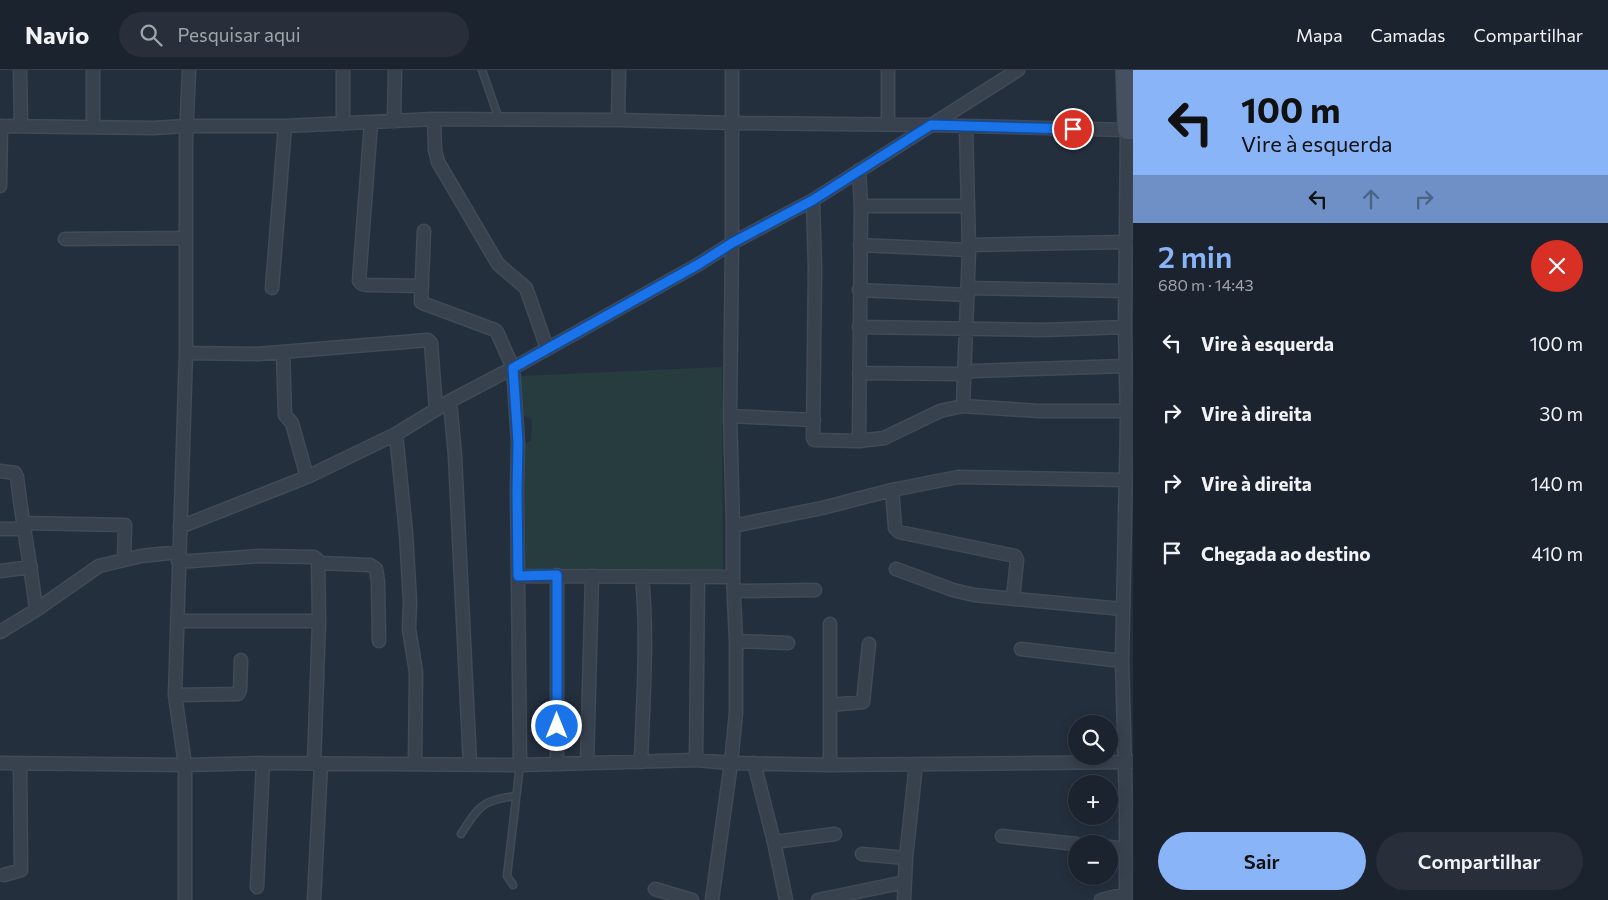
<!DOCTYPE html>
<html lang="pt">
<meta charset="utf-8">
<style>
body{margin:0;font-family:Commissioner,sans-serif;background:#282f3a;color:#f1f3f6;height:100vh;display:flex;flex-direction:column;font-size:19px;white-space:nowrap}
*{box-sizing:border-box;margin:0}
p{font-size:16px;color:#a0a4aa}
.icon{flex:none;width:28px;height:28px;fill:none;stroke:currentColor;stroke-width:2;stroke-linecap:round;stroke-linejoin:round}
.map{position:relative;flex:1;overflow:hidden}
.details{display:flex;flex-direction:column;background:#1b232e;width:475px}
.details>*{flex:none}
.guide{background:#8ab4f8;color:#111;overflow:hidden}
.tools{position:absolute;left:1068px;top:645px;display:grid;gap:10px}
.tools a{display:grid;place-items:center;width:50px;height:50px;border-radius:50%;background:#1b232e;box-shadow:0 2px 12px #0003,0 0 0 1px #39404a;font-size:25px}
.pin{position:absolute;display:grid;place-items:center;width:42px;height:42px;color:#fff;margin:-21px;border:2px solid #fff;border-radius:50%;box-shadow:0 1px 5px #0007}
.me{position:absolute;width:55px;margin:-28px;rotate:0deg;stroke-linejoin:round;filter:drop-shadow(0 0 4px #0008)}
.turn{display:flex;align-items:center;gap:18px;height:105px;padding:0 25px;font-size:22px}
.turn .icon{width:65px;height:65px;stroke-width:2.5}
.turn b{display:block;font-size:35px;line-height:42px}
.lanes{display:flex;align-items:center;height:48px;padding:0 25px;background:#0003;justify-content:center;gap:25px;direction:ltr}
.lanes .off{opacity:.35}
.round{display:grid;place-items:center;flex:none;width:52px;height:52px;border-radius:26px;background:#282f3a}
.summary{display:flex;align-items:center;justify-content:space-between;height:85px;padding:0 25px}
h1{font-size:30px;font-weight:600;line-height:38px;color:#8ab4f8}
.action{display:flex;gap:10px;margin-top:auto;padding:10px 25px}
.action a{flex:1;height:58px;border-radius:30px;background:#8ab4f8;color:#111;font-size:20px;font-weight:600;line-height:58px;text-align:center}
.action a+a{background:#282f3a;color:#f1f3f6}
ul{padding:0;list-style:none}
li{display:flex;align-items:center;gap:15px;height:70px;padding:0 25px}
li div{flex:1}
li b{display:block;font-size:19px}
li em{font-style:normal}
header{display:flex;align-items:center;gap:30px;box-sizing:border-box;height:70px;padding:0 25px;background:#1b232e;border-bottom:1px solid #39404a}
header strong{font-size:24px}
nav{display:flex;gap:28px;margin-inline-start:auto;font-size:18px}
.search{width:350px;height:45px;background:#282f3a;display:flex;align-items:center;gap:12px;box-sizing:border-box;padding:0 18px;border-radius:28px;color:#a0a4aa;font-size:19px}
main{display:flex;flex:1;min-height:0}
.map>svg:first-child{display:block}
.green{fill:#263c3f}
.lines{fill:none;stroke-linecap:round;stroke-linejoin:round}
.lane-casing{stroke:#414a57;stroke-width:9}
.street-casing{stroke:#414a57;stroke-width:15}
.secondary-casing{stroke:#414a57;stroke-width:20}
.lane{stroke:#38414e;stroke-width:6}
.street{stroke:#38414e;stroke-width:12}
.secondary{stroke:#465061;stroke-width:18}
.route-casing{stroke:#114b97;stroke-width:12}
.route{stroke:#1a73e8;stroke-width:9}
</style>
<header>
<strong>Navio</strong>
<div class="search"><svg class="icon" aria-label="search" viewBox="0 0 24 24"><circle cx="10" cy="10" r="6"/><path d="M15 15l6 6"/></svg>Pesquisar aqui</div>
<nav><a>Mapa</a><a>Camadas</a><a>Compartilhar</a></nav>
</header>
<main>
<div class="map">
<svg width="1133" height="830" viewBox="0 0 1133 830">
<rect width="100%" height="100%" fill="#242f3e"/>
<path class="green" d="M722 297 723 505 521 502V376L531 371 532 350 519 343 520 306Z"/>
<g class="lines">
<defs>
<path id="lane" d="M482 0 499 49
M461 764C479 736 482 730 516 726
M513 815 507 806 520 695"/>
<path id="street" d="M20 0 21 55
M434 49 435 80 438 92 498 194 526 218 547 278
M618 50 619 0
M394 52 395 0
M371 53 359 211 362 214 367 215 422 216
M343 54V0
M888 54V0
M0 56 154 58 186 56H285L434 49 618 50 732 53 931 55 1127 60 1125 257 1127 354 1122 591 1126 735V830
M93 57V0
M859 100 861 136 859 371
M0 116 1 56
M813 130 815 199 813 368 814 370 859 371 884 368 940 341 963 336 1039 341H1126
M861 136H968
M424 161 421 232 425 234 495 260 497 262 513 298 518 372 517 420 520 695
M65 169 186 168
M860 175 969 180
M969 175 1127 172
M272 218 285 56
M968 218 1125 221
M859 220 968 225
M859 257 1044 260 1125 257
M186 283 257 284 428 270 431 273 436 339
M283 283 285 345 292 353 307 407
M859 303 964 304 973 301 1126 296
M450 331 455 386 470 694
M963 336 969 180 966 56
M730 346 814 350
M396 364 406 463 410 532 409 559 416 602 415 694
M0 401 15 403 17 407C22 452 31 495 36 540
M892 420 895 458 899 462 1015 486 1017 490 1013 528
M23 453 125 455 124 490
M733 456 822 438 892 420 958 407 1125 410
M180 457 307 407 396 364 450 331 513 298 699 194 732 173 813 130 1018 0
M0 459H23
M178 492 258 486 314 487 318 490 319 551 314 694
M319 493 370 495 376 499 378 512 379 571
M896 499 953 520 974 525 1122 539
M0 501 31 497
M518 506 733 507
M734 521 815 520
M178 551H319
M830 554V695
M0 562 36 540 99 496 141 486 179 482
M736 571 788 573
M1021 579 1122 591
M175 625 238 624 240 620 241 590
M830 635 863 632 869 574
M696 690 698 508
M641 692C643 631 648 568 642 507
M0 693 185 695 263 693 520 695 696 690 731 693 830 695 1133 692
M587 693 592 506
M754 693 774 772 786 830
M557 694V505
M1002 766 1076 774
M774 772 835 764
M1109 777 1126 779
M862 784 906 788
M4 805 21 800 20 693
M257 817 263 693
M655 819 692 830
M185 830V695L175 625 186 283V69L189 0
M314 830 321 694
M712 830 731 693 736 643V571L733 507V456L730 346 732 173V0
M818 830 905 812
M904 830 906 788 916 694
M1101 830 1126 824"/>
<path id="secondary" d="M1125 0 1127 60H1133"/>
</defs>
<use href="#lane" class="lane-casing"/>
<use href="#street" class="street-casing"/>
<use href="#secondary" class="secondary-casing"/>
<use href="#lane" class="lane"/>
<use href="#street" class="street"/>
<use href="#secondary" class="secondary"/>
</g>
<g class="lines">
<defs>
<path id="route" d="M557 656V505L518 506 517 420 518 372 513 298 699 194 732 173 813 130 931 55 1073 59"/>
</defs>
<use href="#route" class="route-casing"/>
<use href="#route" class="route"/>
</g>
</svg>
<div class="tools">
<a><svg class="icon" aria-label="search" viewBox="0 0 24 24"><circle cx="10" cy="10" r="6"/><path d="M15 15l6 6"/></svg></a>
<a>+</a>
<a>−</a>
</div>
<div class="pin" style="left:1073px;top:59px;background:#d93025"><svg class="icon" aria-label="arrive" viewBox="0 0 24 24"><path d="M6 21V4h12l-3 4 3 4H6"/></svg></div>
<svg class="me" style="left:557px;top:656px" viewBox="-20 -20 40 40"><circle r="17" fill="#1a73e8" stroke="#fff" stroke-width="3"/><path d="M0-11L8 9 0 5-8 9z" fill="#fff"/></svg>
</div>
<section class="details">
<div class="guide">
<div class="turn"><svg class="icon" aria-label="left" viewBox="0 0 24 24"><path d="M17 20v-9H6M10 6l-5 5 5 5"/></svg><div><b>100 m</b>Vire à esquerda</div></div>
<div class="lanes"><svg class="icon" aria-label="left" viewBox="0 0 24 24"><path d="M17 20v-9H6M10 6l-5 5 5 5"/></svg><svg class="icon off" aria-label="ahead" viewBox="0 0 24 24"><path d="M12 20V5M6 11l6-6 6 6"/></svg><svg class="icon off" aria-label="right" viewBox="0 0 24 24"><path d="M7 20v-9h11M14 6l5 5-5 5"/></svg></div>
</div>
<div class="summary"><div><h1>2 min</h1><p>680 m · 14:43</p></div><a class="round" style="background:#d93025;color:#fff"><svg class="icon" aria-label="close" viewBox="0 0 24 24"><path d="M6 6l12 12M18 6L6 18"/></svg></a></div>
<ul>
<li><svg class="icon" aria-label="left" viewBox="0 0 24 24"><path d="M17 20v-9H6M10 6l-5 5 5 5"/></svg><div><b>Vire à esquerda</b></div><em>100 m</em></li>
<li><svg class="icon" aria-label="right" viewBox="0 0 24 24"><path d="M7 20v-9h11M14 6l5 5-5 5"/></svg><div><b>Vire à direita</b></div><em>30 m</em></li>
<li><svg class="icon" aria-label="right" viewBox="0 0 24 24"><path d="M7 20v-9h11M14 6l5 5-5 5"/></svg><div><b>Vire à direita</b></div><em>140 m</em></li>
<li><svg class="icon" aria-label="arrive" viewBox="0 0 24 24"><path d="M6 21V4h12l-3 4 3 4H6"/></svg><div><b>Chegada ao destino</b></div><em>410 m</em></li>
</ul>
<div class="action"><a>Sair</a><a>Compartilhar</a></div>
</section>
</main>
